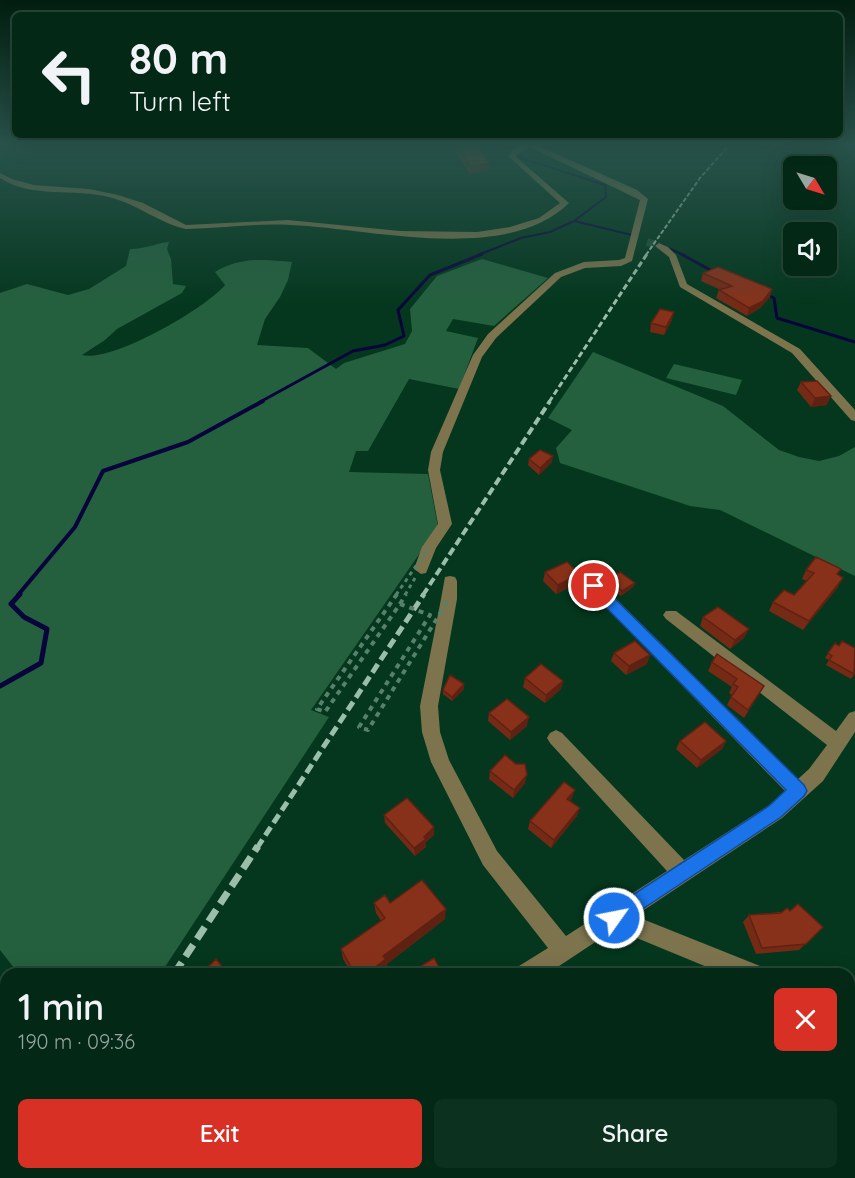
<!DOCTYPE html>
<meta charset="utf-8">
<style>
body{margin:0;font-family:Quicksand,sans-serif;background:#0d311f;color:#f1f3f6;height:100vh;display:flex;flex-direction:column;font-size:22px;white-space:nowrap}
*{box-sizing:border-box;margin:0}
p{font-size:20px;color:#97a6a1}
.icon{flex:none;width:33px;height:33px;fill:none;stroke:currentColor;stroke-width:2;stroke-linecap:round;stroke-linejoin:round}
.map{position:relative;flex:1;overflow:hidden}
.panel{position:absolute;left:0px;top:968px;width:855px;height:212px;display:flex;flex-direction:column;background:#032916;border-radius:18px 18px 0 0;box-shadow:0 6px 24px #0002,0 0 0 2px #244535}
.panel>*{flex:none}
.banner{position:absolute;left:12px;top:12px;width:831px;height:126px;border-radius:9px;box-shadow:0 6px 24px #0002,0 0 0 2px #244535;background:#032916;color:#f1f3f6;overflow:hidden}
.needle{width:39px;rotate:128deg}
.buttons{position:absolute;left:783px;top:156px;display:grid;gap:12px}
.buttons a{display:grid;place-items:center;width:54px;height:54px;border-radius:9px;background:#032916;box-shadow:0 6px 24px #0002,0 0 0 2px #244535;font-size:30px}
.pin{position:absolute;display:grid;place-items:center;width:51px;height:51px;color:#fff;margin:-26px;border:3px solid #fff;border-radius:50%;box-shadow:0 2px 6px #0007}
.me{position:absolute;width:66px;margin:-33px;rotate:57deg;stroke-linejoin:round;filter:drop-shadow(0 0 4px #0008)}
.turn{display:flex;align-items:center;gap:21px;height:126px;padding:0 18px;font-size:27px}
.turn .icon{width:78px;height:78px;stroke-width:2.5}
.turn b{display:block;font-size:42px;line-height:51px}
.round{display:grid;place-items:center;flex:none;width:63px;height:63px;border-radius:9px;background:#0d311f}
.head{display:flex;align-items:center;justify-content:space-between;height:102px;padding:0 18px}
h1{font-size:36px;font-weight:600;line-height:45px}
.action{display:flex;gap:12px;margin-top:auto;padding:12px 18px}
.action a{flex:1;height:69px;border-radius:9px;background:#d93025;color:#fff;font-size:24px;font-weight:600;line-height:69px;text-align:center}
.action a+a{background:#0d311f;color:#f1f3f6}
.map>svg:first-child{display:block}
.green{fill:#24603e}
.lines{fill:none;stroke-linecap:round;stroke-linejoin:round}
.stream-far3{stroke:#0a043c;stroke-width:2}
.stream-far2{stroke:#0a043c;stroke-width:3}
.stream-far1{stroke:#0a043c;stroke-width:4}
.stream{stroke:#0a043c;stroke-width:5}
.minor-tunnel{stroke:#215139;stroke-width:8;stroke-dasharray:8 4;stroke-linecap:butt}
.path-far1{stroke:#57816a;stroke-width:3;stroke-dasharray:4 4;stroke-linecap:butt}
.path{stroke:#57816a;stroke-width:4;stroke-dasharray:5 5;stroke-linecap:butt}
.minor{fill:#7d744e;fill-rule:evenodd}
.rail-far4{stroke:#9abea8;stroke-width:2;stroke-dasharray:4.5 2;stroke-linecap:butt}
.rail-far3{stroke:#9abea8;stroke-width:3;stroke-dasharray:6 3;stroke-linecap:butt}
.rail-far2{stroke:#9abea8;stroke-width:4;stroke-dasharray:8 4;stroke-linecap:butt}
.rail-far1{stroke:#9abea8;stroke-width:5;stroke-dasharray:10 5;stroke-linecap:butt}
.rail{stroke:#9abea8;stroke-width:7;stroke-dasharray:14 7;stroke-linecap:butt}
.path-bridge-far1{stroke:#57816a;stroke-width:3;stroke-dasharray:4 4;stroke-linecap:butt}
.path-bridge{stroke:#57816a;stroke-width:4;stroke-dasharray:5 5;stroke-linecap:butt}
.wall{fill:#752a16}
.shaded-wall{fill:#5f2212}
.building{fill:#88311a;stroke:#5f2212;stroke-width:1.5}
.route{fill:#1a73e8;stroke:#114b97;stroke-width:1.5}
</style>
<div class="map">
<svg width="855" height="1178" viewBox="0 0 855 1178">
<rect width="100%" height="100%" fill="#04371e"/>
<path class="green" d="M169 242 167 249 171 259 173 284 186 286 182 293 117 329 105 340 82 355C111 363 205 309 225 285L215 272C239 257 264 259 292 262L288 280 280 297 265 319 257 345 308 348 336 369 344 363 405 344 412 331 410 309 437 276 482 259 548 278 494 326 453 319 446 331 478 338 459 389 409 379 368 451H356L349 472 428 474 438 527 311 710 329 717 161 973H18L0 950V293L27 284 68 295 89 289 126 266 130 249C146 249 156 243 169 242Z
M593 352 723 406 779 450 799 457 819 461 839 456 855 447V576L720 510 690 506 560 463 556 448 572 430 548 418Z
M674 364 742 380 736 395 666 378Z
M6 1048V1173H30L27 1178H0V1056Z"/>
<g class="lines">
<path class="stream-far3" d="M574 221 632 235
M659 244 684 255
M478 255 521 238 550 232 574 221 606 197 605 185 518 157 524 149 556 143"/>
<path class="stream-far2" d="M681 254 714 272
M766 294 774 298 777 318 855 342
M260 402 353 351 385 345 404 336 398 310 430 275 482 254"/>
<path class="stream-far1" d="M18 595 75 527 103 471 188 442 263 401"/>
<path class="stream" d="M0 686 41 663 47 629 24 617 11 604 20 594"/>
<path class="minor-tunnel" d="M647 242 659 246"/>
<path class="path-far1" d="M405 595 415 578"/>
<path class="path" d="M400 604 406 594"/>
<path class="minor" d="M525 143H532L637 190 648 199 632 261 621 266 585 268 561 277 496 338 482 357 443 452 440 470 452 524 436 548 426 573 421 574 414 569 422 547 438 524 428 470 431 452 473 355 488 334 555 273 584 262 619 260 625 258 640 200 530 147 515 156 569 203C506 265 369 228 291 225 256 223 221 228 186 229 159 223 137 204 109 197 74 188 32 199 0 178V173L12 179 34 185 89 189 118 195 143 203 186 225 288 220 400 231 477 232 510 227 539 218 560 203 508 156 513 150Z
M659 243 668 247 676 255 687 284 800 349 855 410V421L851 420 792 353 680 287 669 257 655 246Z
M450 576 455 577 457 581V599L438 706 440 732 449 760 497 851 566 936 667 871 550 743 547 738 550 733 556 730 562 733 684 860 768 806 785 791 589 590 587 586 589 582H599L798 779 809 769 827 745 666 619 663 615 666 611H676L836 731 849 713 855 711V732L823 781 782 818 635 916 760 966 763 974H724L615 929 547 974H516L519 966 548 948 483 865 431 762 422 732 420 706 441 599 445 577Z
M849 1002 855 1004V1027L849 1025Z
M209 1173H239L237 1178H207Z
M266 1173H293L295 1178H268Z
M592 1173H621L623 1178H594Z"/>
<path class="rail-far4" d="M646 255 700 178 731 143"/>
<path class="rail-far3" d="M549 402 647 254"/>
<path class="rail-far2" d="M423 595 550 401"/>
<path class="rail-far1" d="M257 848 424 594"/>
<path class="rail" d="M174 974 258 846
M40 1178 44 1173"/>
<path class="path-bridge-far1" d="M396 595 429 547"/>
<path class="path-bridge" d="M397 594 317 709 325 712 400 604 430 615 359 727 368 730 449 599"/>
</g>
<path class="wall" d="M455 144 489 163V170L470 174 455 151Z
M703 273 772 289 770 297 760 308 747 316 716 298 719 290H721L701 281Z
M672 320 664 335 650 332 651 323Z
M801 382 827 405 811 407 797 390Z
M529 459 552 462 539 475 528 465Z
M841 569 837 575 838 587 803 630 769 611 773 602 794 595 807 581 802 579 806 570Z
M545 572 578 583 556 594 543 581Z
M608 580 635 583 633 587 621 596 607 584Z
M703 617 744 638 730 649 700 626Z
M835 643 855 673 851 679 826 665 829 660 825 658Z
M614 653 647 664 626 675 611 661Z
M712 662 764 686 744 718 727 705 732 695 729 693 732 687 708 671Z
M525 678 563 681 561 689 545 703 523 687Z
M464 684V689L452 701 443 694V690Z
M489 713 527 726 510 740 488 721Z
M680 741H726L722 749 697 768 676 749Z
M490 771 525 783 513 798 489 779Z
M572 798 570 801 577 816 551 848 528 829 530 821Z
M384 815 434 827V835L426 842V847L415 856 385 823Z
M374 903H390L445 919 387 964V968L380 974H352L343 959 341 949 381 921 376 913Z
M790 911 823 927 799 950 756 954 743 922 749 915Z"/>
<path class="shaded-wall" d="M489 163V170L470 174 471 167Z
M772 289 770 297 760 308 747 316 749 308Z
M674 312 672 320 664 335 666 327Z
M831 396 827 405 811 407 815 398Z
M553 456 552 462 539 475 540 468Z
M580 574 578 583 556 594 558 585Z
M843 578 838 587 803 630 809 621Z
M635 583 633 587 621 596 622 591Z
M749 629 744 638 730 649 735 640Z
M650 655 647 664 626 675 629 666Z
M563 681 561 689 545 703 546 695Z
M464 684V689L452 701V697Z
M529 717 527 726 510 740 511 732Z
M726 741 722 749 697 768 701 760Z
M527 775 525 783 513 798 514 790Z
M575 790 572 798 565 807 567 799Z
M580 808 577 816 551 848 554 840Z
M434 827V835L426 842V847L415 856 414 848 424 837Z
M446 909 445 919 387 964V968L380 974H366L383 956Z
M132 1173H136L140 1178H136Z"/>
<path class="building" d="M475 143 489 163 471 167 455 144Z
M718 267 772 289 763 301 749 308 719 290 732 286 703 273Z
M660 309 674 312 666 327 651 323Z
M817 381 831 396 815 398 801 382Z
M540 450 553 456 540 468 529 459Z
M816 557 841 569 837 574 843 578 809 621 773 602 784 590 794 595 814 573 806 570Z
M567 562 580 574 558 585 545 572Z
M620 572 635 583 622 591 608 580Z
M718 607 749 629 735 640 703 617Z
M635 641 650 655 629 666 614 653Z
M842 641 855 648 854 674 829 660 832 656 828 653 835 643 839 646Z
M717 654 764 686 748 710 731 697 738 687 733 684 737 679 712 662Z
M541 664 563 681 546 695 525 678Z
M450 675 464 684 452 697 443 690Z
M507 699 529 717 511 732 489 713Z
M705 722 726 741 701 760 680 741Z
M505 755 516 764H525L527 775 514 790 490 771Z
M564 782 575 790 567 799 580 808 554 840 530 821Z
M407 798 434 827 424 837 426 839 414 848 384 815Z
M422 880 446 909 383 956 386 959 366 974H355L341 949 385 918 374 903 385 895 390 903Z
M798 904 823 927 806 944 762 948 749 915 781 913 787 908 790 911Z
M434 958 443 974H408Z
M216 959 228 974H202V973Z
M98 1173H132L136 1178H94Z
M345 1173H358L361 1178H340Z
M443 1173H481L476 1178H446Z"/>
<linearGradient id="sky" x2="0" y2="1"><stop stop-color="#021e10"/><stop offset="0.47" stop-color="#29534c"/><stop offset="1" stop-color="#29534c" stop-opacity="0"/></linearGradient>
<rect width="855" height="307" fill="url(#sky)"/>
<path class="route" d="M594 581 599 583 804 785 807 791 804 796 781 817 614 928 608 925 605 918 608 911 769 806 786 790 589 590 587 586Z"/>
</svg>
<div class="buttons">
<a><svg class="needle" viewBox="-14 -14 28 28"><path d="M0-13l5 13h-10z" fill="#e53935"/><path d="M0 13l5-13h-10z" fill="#97a6a1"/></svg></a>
<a><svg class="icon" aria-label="sound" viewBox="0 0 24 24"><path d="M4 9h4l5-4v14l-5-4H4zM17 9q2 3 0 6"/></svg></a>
</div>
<div class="pin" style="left:594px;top:586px;background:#d93025"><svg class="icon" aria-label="arrive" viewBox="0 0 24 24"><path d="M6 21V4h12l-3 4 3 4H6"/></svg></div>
<svg class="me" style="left:614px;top:918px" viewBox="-20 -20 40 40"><circle r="17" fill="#1a73e8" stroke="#fff" stroke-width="3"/><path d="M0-11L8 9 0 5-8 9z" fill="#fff"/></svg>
<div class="banner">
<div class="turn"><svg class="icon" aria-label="left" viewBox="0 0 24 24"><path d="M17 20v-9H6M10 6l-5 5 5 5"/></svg><div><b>80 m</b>Turn left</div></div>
</div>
<section class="panel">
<div class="head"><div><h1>1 min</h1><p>190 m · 09:36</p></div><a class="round" style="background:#d93025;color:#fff"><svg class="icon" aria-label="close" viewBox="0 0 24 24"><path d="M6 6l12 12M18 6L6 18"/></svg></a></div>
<div class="action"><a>Exit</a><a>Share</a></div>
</section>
</div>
